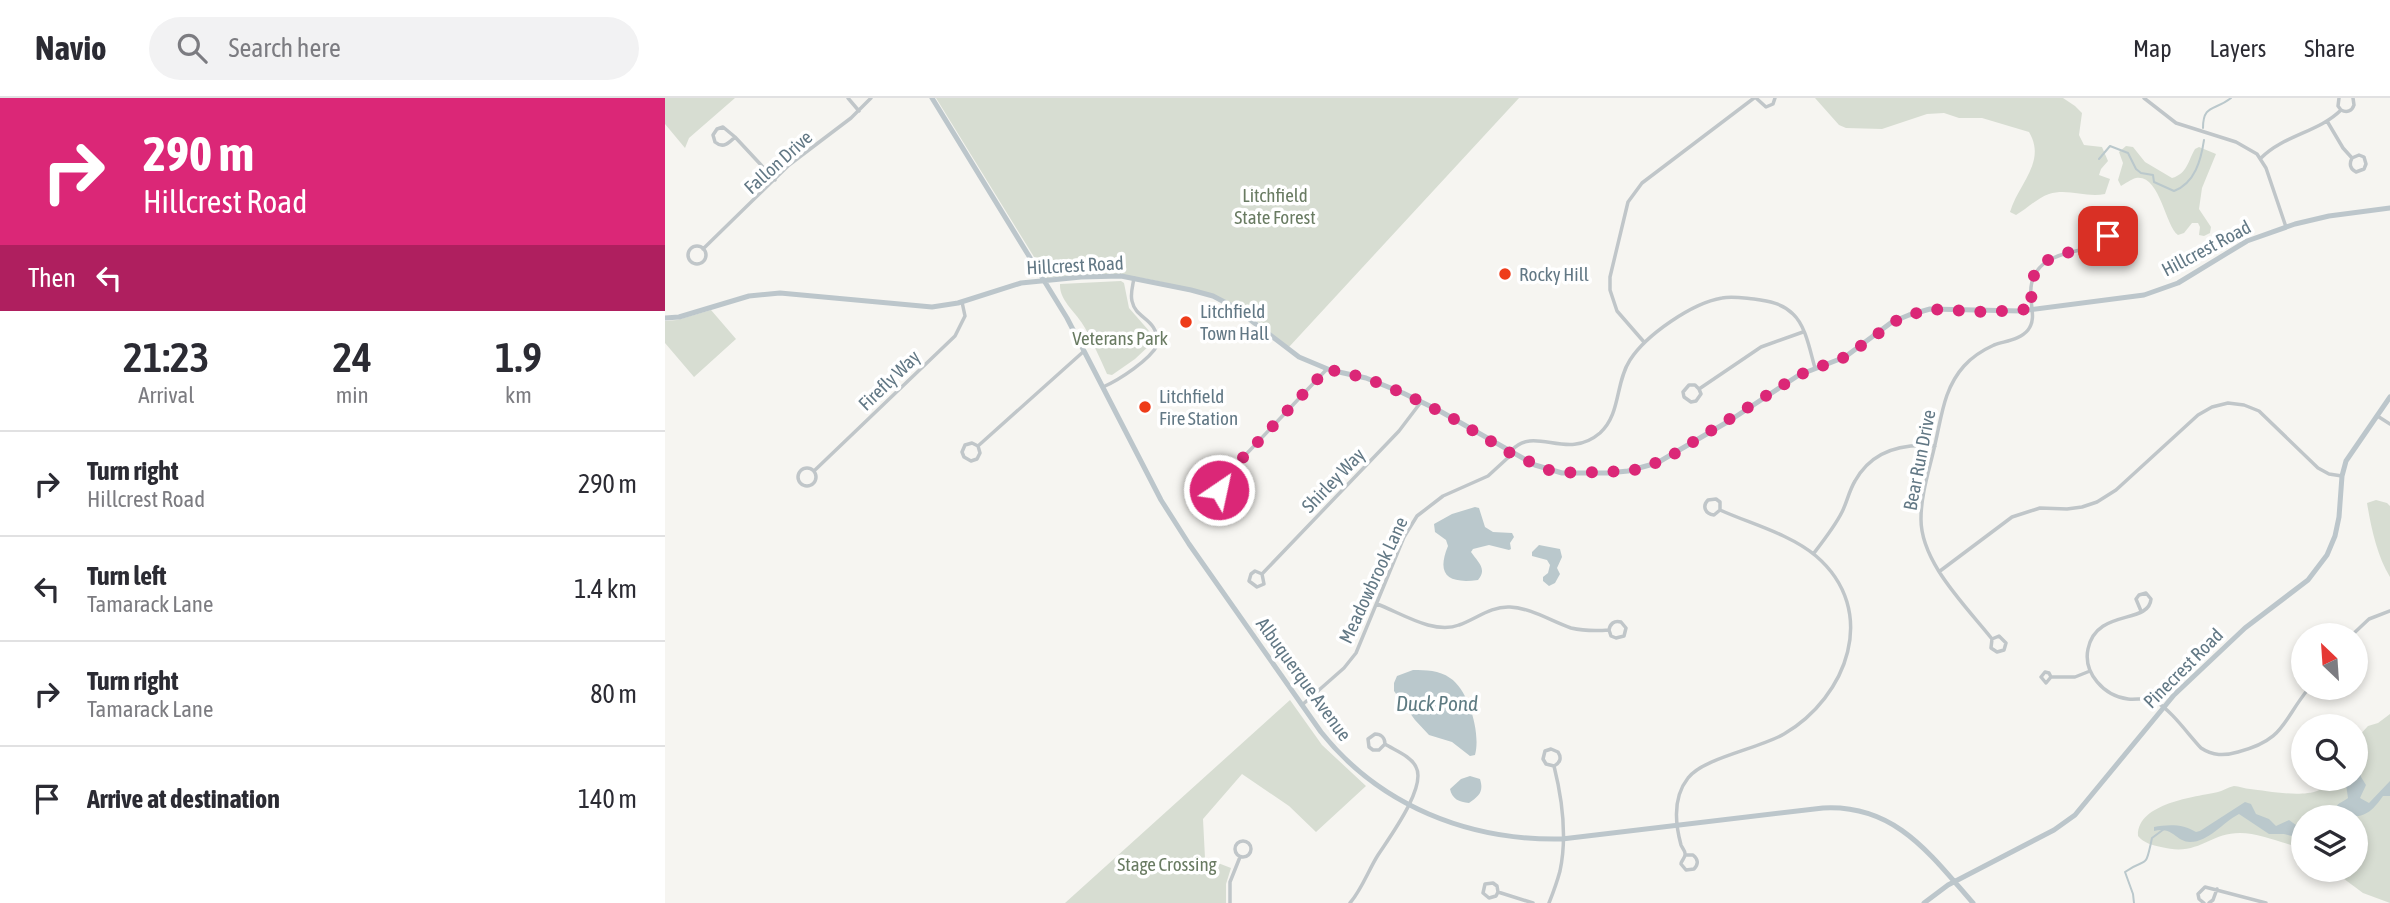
<!DOCTYPE html>
<style>
body{margin:0;font-family:"Asap Condensed",sans-serif;background:#f2f2f3;color:#2b2b33;height:100vh;display:flex;flex-direction:column;font-size:26px;white-space:nowrap}
*{box-sizing:border-box;margin:0}
p{font-size:23px;color:#7c7c81}
.icon{flex:none;width:38px;height:38px;fill:none;stroke:currentColor;stroke-width:2;stroke-linecap:round;stroke-linejoin:round}
.map{position:relative;flex:1;overflow:hidden}
.side{display:flex;flex-direction:column;background:#fff;width:665px}
.side>*{flex:none}
.banner{background:#db2777;color:#fff;overflow:hidden}
.needle{width:46px;rotate:335deg}
.fabs{position:absolute;left:1626px;top:525px;display:grid;gap:14px}
.fabs a{display:grid;place-items:center;width:77px;height:77px;border-radius:50%;background:#fff;box-shadow:0 4px 10px #0003;font-size:35px}
.pin{position:absolute;display:grid;place-items:center;width:60px;height:60px;color:#fff;margin:-30px;border-radius:14px;box-shadow:0 4px 10px #0006}
.me{position:absolute;width:77px;margin:-38px;rotate:34deg;stroke-linejoin:round;filter:drop-shadow(0 0 5px #0008)}
.turn{display:flex;align-items:center;gap:24px;height:147px;padding:0 28px;font-size:32px}
.turn .icon{width:91px;height:91px;stroke-width:2.5}
.turn b{display:block;font-size:49px;line-height:60px}
.then{display:flex;align-items:center;height:66px;padding:0 28px;background:#0003;gap:14px;font-size:26px}
.eta{display:flex;justify-content:space-evenly;align-items:center;height:119px;text-align:center}
.eta b{font-size:42px;font-weight:600;line-height:49px}
ul{padding:0;list-style:none}
li{display:flex;align-items:center;gap:21px;height:105px;padding:0 28px;border-top:2px solid #e1e1e2}
li div{flex:1}
li b{display:block;font-size:26px}
li em{font-style:normal}
header{display:flex;align-items:center;gap:42px;box-sizing:border-box;height:98px;padding:0 35px;background:#fff;border-bottom:2px solid #e1e1e2}
header strong{font-size:33px}
nav{display:flex;gap:38px;margin-inline-start:auto;font-size:24px}
.search{width:490px;height:63px;background:#f2f2f3;display:flex;align-items:center;gap:18px;box-sizing:border-box;padding:0 24px;border-radius:38px;color:#7c7c81;font-size:26px}
main{display:flex;flex:1;min-height:0}
.map>svg:first-child{display:block}
.green{fill:#d7ddd2}
.water{fill:#bac8cc}
.lines{fill:none;stroke-linecap:round;stroke-linejoin:round}
.stream{stroke:#bac8cc;stroke-width:2}
.street{stroke:#c0c6c9;stroke-width:3.5}
.secondary{stroke:#bcc6cb;stroke-width:5}
.route{stroke:#db2777;stroke-width:12;stroke-dasharray:0 21.6}
.poi-dot{fill:#ee3c19;stroke:#fff;stroke-width:2.5}
.labels{text-anchor:middle;dominant-baseline:central;stroke-width:7;stroke-linejoin:round;paint-order:stroke}
.street-label{font-size:19px;fill:#627885;stroke:#fff}
.park-label{font-size:19px;fill:#697b62;stroke:#fff}
.poi-label{font-size:19px;fill:#627885;stroke:#fff;text-anchor:start}
.water-label{font-size:21px;font-style:italic;fill:#5e7b82;stroke:#fff}
</style>
<header>
<strong>Navio</strong>
<div class="search"><svg class="icon" aria-label="search" viewBox="0 0 24 24"><circle cx="10" cy="10" r="6"/><path d="M15 15l6 6"/></svg>Search here</div>
<nav><a>Map</a><a>Layers</a><a>Share</a></nav>
</header>
<main>
<section class="side">
<div class="banner">
<div class="turn"><svg class="icon" aria-label="right" viewBox="0 0 24 24"><path d="M7 20v-9h11M14 6l5 5-5 5"/></svg><div><b>290 m</b>Hillcrest Road</div></div>
<div class="then">Then<svg class="icon" aria-label="left" viewBox="0 0 24 24"><path d="M17 20v-9H6M10 6l-5 5 5 5"/></svg></div>
</div>
<div class="eta">
<div><b>21:23</b><p>Arrival</p></div>
<div><b>24</b><p>min</p></div>
<div><b>1.9</b><p>km</p></div>
</div>
<ul>
<li><svg class="icon" aria-label="right" viewBox="0 0 24 24"><path d="M7 20v-9h11M14 6l5 5-5 5"/></svg><div><b>Turn right</b><p>Hillcrest Road</p></div><em>290 m</em></li>
<li><svg class="icon" aria-label="left" viewBox="0 0 24 24"><path d="M17 20v-9H6M10 6l-5 5 5 5"/></svg><div><b>Turn left</b><p>Tamarack Lane</p></div><em>1.4 km</em></li>
<li><svg class="icon" aria-label="right" viewBox="0 0 24 24"><path d="M7 20v-9h11M14 6l5 5-5 5"/></svg><div><b>Turn right</b><p>Tamarack Lane</p></div><em>80 m</em></li>
<li><svg class="icon" aria-label="arrive" viewBox="0 0 24 24"><path d="M6 21V4h12l-3 4 3 4H6"/></svg><div><b>Arrive at destination</b></div><em>140 m</em></li>
</ul>
</section>
<div class="map">
<svg width="1725" height="805" viewBox="0 0 1725 805">
<rect width="100%" height="100%" fill="#f6f5f1"/>
<path class="green" d="M0 0H70L24 40 20 50 0 26Z
M271 0H854L624 249C607 238 594 223 577 212 561 201 545 197 527 192 471 175 440 174 382 180Z
M1150 0H1398L1410 8 1417 15 1414 37 1419 47 1437 49 1443 63 1436 71 1434 77 1445 81 1440 96C1421 100 1403 90 1384 96 1372 100 1362 111 1351 117L1345 114C1353 86 1382 64 1364 34L1317 20H1294L1279 15 1262 16 1217 31 1181 30 1174 27Z
M1461 48 1468 49 1480 64 1507 80C1522 76 1523 63 1530 51L1534 49 1551 56 1537 90 1534 111 1546 129 1545 135 1539 138 1534 137 1535 129 1533 125H1527L1519 135 1513 137C1500 128 1495 76 1471 80 1466 81 1460 86 1456 88L1453 82 1458 65 1454 54Z
M456 183 459 185 464 210 485 234 487 245 470 261 447 277 442 276C435 260 428 245 420 230 412 215 394 203 395 186Z
M46 212 71 241 29 279 0 245V223L12 222Z
M1711 402 1722 405 1725 408V479C1712 458 1706 429 1702 405Z
M625 602 657 647 701 688 651 734 624 708 577 676 538 721 540 760 566 770 561 786V805H400Z
M1725 616V805L1698 795 1667 772H1690V719H1638V750C1618 746 1595 735 1575 735 1543 735 1534 759 1496 749 1487 747 1479 745 1473 738 1472 705 1530 699 1553 694 1558 693 1563 689 1569 688 1574 688 1580 691 1585 691 1606 693 1656 705 1666 681H1690L1691 641 1703 628 1713 625Z"/>
<path class="water" d="M810 409 814 410 820 429 828 434 847 435 849 439 845 445 846 451 844 452 824 447 808 451 806 454C812 463 823 471 813 482 783 486 771 477 783 448L781 442 770 434 769 426 787 416Z
M874 447 895 451 897 459 892 470 895 476 890 485 884 488 878 483V479L883 475 885 467 882 462 867 458V454Z
M748 572C761 572 774 572 785 580 804 592 816 636 810 657L805 658 787 644 764 637 750 622 729 593V585L732 578Z
M1691 669 1694 670 1696 679 1701 687 1695 700 1704 705 1725 683V698H1718C1704 718 1698 719 1675 719L1680 712 1671 715C1669 705 1677 705 1683 700L1681 686 1687 681H1690Z
M805 678 815 681C819 694 814 698 804 705 794 704 787 701 785 691L796 681Z
M1580 704 1586 706 1591 716 1604 721 1611 728 1624 722 1638 732V741L1619 736H1604L1574 716C1558 724 1544 744 1525 744 1511 744 1508 728 1489 733V729C1503 726 1519 726 1531 734L1535 733Z"/>
<g class="lines">
<path class="stream" d="M1538 30C1538 6 1550 13 1566 0
M1434 61 1445 48 1463 55 1471 71 1476 75 1488 77 1489 84 1509 93C1530 85 1536 62 1539 42
M1469 805 1468 796 1460 774C1482 758 1480 774 1487 740L1499 731"/>
<path class="street" d="M183 0 194 13
M1091 0 1101 9 1108 6 1110 0
M1479 0 1511 25 1571 44 1592 56 1601 70 1621 129
M1674 0 1673 8 1676 12
M1662 23 1678 50 1687 60C1684 66 1685 71 1691 74L1699 71 1701 66 1699 59 1694 57 1687 60
M70 39 58 29 52 31 48 37 50 44C58 51 64 45 70 39L110 82
M1596 60C1619 37 1654 34 1676 12 1682 15 1687 13 1689 7L1688 0
M23 157a9 9 0 1 1 18 0a9 9 0 1 1-18 0Z
M38 151 124 67 186 20 206 0
M979 244 952 213 945 192V179L963 104 977 85 1089 0
M438 289C454 282 485 262 493 246 492 219 471 222 467 203 465 196 468 187 469 180
M1034 291 1036 296 1031 303 1026 304 1019 299 1018 294 1024 287H1030L1034 291 1096 249 1138 234
M1714 319 1725 326
M313 348 315 355 312 361 306 363 299 359 297 354 300 347 307 345 313 348 418 254
M846 353C870 326 901 364 935 335 956 316 950 285 965 262 981 237 1027 205 1057 200 1067 198 1078 200 1089 201 1103 203 1117 205 1128 216 1141 228 1145 253 1150 270
M133 379a9 9 0 1 1 18 0a9 9 0 1 1-18 0Z
M150 372 290 238 300 218 297 204
M552 387 554 394 547 401 539 398 538 393 539 388 547 385 552 387 662 271
M1149 455C1159 442 1170 428 1177 414 1182 404 1184 393 1190 383 1207 352 1237 345 1270 348
M1275 473 1347 419 1375 410 1402 411 1417 409 1432 404 1451 392 1533 317 1547 309 1563 305 1579 307 1594 313 1653 370 1664 376 1677 378
M597 476 599 486 592 489 584 483 586 476 590 473 597 476 734 333 756 304
M712 506C736 515 769 537 794 527 811 521 826 508 845 509 866 510 886 523 906 530 919 533 931 533 944 532L946 538 951 540 959 538 961 530 956 524C949 522 945 526 944 532
M1476 513 1471 501 1474 497 1481 495 1486 501C1484 527 1431 510 1423 551 1418 575 1439 598 1463 601 1472 602 1482 599 1490 603 1507 613 1522 635 1536 650 1548 658 1559 658 1573 654 1620 642 1617 623 1644 590
M1687 537 1704 521 1725 513
M1327 541 1334 538 1341 545 1339 552 1332 554 1326 550 1327 541C1301 508 1255 464 1256 420 1256 394 1266 367 1271 342 1277 315 1280 289 1299 268 1307 259 1318 252 1329 247 1340 243 1355 242 1363 232 1370 223 1367 212 1366 202 1361 155 1406 155 1440 147L1441 140 1447 136 1453 137 1457 143 1456 148 1450 153 1445 152 1440 147
M1386 579 1381 585 1376 579 1380 574 1384 575 1386 579H1410L1425 573
M637 607 679 570 691 555 739 439 752 418 778 398 823 378 847 356
M570 751a8 8 0 1 1 16 0a8 8 0 1 1-16 0Z
M1020 757H1028C1033 761 1034 766 1029 771L1021 772 1016 766C1016 763 1020 760 1020 757 1021 753 1017 750 1016 747 1010 725 1008 699 1023 680 1038 660 1093 651 1119 636 1182 599 1215 513 1151 458 1125 436 1086 426 1055 412V404L1051 401 1043 402C1037 408 1040 416 1049 417L1055 412
M833 794 831 798 824 800 818 795 820 786 828 785 832 788 833 794 868 805
M565 805V784L575 759
M685 805C697 791 703 773 713 757 724 740 762 689 751 669 746 658 729 652 720 646 720 640 716 636 710 636L703 641 704 649 708 652H714L720 646
M884 805C888 795 892 784 895 773 902 740 897 700 889 668 895 665 897 660 893 654L886 651 880 653 878 661 881 666 889 668
M1539 805 1534 801 1533 796 1540 789 1601 805
M1544 805 1548 802 1552 791"/>
<path class="secondary" d="M267 0 402 220 496 402 524 446 656 634C715 708 804 743 897 741L1158 710C1230 706 1265 756 1308 805
M0 220 14 219 84 198 115 195 267 209 293 205 356 185 416 179 456 178 526 192 548 198 567 208 634 259 665 272 701 280 738 295 773 312 870 367 897 375H943L963 373 992 365 1064 323 1134 277 1180 259 1227 224 1244 217 1265 211 1356 213 1479 197 1513 185 1582 143 1630 126 1664 118 1725 110
M1259 805 1283 787 1389 732 1410 717 1509 597 1580 530 1643 482 1662 457 1670 438 1674 419 1677 378 1681 363 1725 299"/>
</g>
<g class="lines">
<path class="route" d="M554 392 552 387 662 271 701 280 738 295 784 318 847 356 884 372 910 375 963 373 979 370 1006 358 1134 277 1180 259 1235 220 1265 211 1319 214 1368 211C1357 154 1398 157 1440 147L1443 138"/>
</g>
<g class="poi-dot">
<circle cx="840" cy="176" r="7"/>
<circle cx="521" cy="224" r="7"/>
<circle cx="480" cy="309" r="7"/>
</g>
<g class="labels">
<g class="street-label">
<text transform="translate(113 64) rotate(-42)">Fallon Drive</text>
<text transform="translate(1541 150) rotate(-28)">Hillcrest Road</text>
<text transform="translate(410 167) rotate(-3)">Hillcrest Road</text>
<text transform="translate(224 282) rotate(-44)">Firefly Way</text>
<text transform="translate(1254 362) rotate(-79)">Bear Run Drive</text>
<text transform="translate(668 382) rotate(-46)">Shirley Way</text>
<text transform="translate(708 482) rotate(-65)">Meadowbrook Lane</text>
<text transform="translate(1518 570) rotate(-45)">Pinecrest Road</text>
<text transform="translate(639 581) rotate(54)">Albuquerque Avenue</text>
</g>
<g class="park-label">
<text x="610" y="97">Litchfield<tspan x="610" dy="22">State Forest</tspan></text>
<text x="455" y="240">Veterans Park</text>
<text x="502" y="766">Stage Crossing</text>
</g>
<g class="poi-label">
<text x="854" y="176">Rocky Hill</text>
<text x="535" y="213">Litchfield<tspan x="535" dy="22">Town Hall</tspan></text>
<text x="494" y="298">Litchfield<tspan x="494" dy="22">Fire Station</tspan></text>
</g>
<g class="water-label">
<text x="772" y="605">Duck Pond</text>
</g>
</g>
</svg>
<div class="fabs">
<a><svg class="needle" viewBox="-14 -14 28 28"><path d="M0-13l5 13h-10z" fill="#e53935"/><path d="M0 13l5-13h-10z" fill="#7c7c81"/></svg></a>
<a><svg class="icon" aria-label="search" viewBox="0 0 24 24"><circle cx="10" cy="10" r="6"/><path d="M15 15l6 6"/></svg></a>
<a><svg class="icon" aria-label="layers" viewBox="0 0 24 24"><path d="M12 4l9 5-9 5-9-5zM3 14l9 5 9-5"/></svg></a>
</div>
<div class="pin" style="left:1443px;top:138px;background:#d93025"><svg class="icon" aria-label="arrive" viewBox="0 0 24 24"><path d="M6 21V4h12l-3 4 3 4H6"/></svg></div>
<svg class="me" style="left:554px;top:392px" viewBox="-20 -20 40 40"><circle r="17" fill="#db2777" stroke="#fff" stroke-width="3"/><path d="M0-11L8 9 0 5-8 9z" fill="#fff"/></svg>
</div>
</main>
